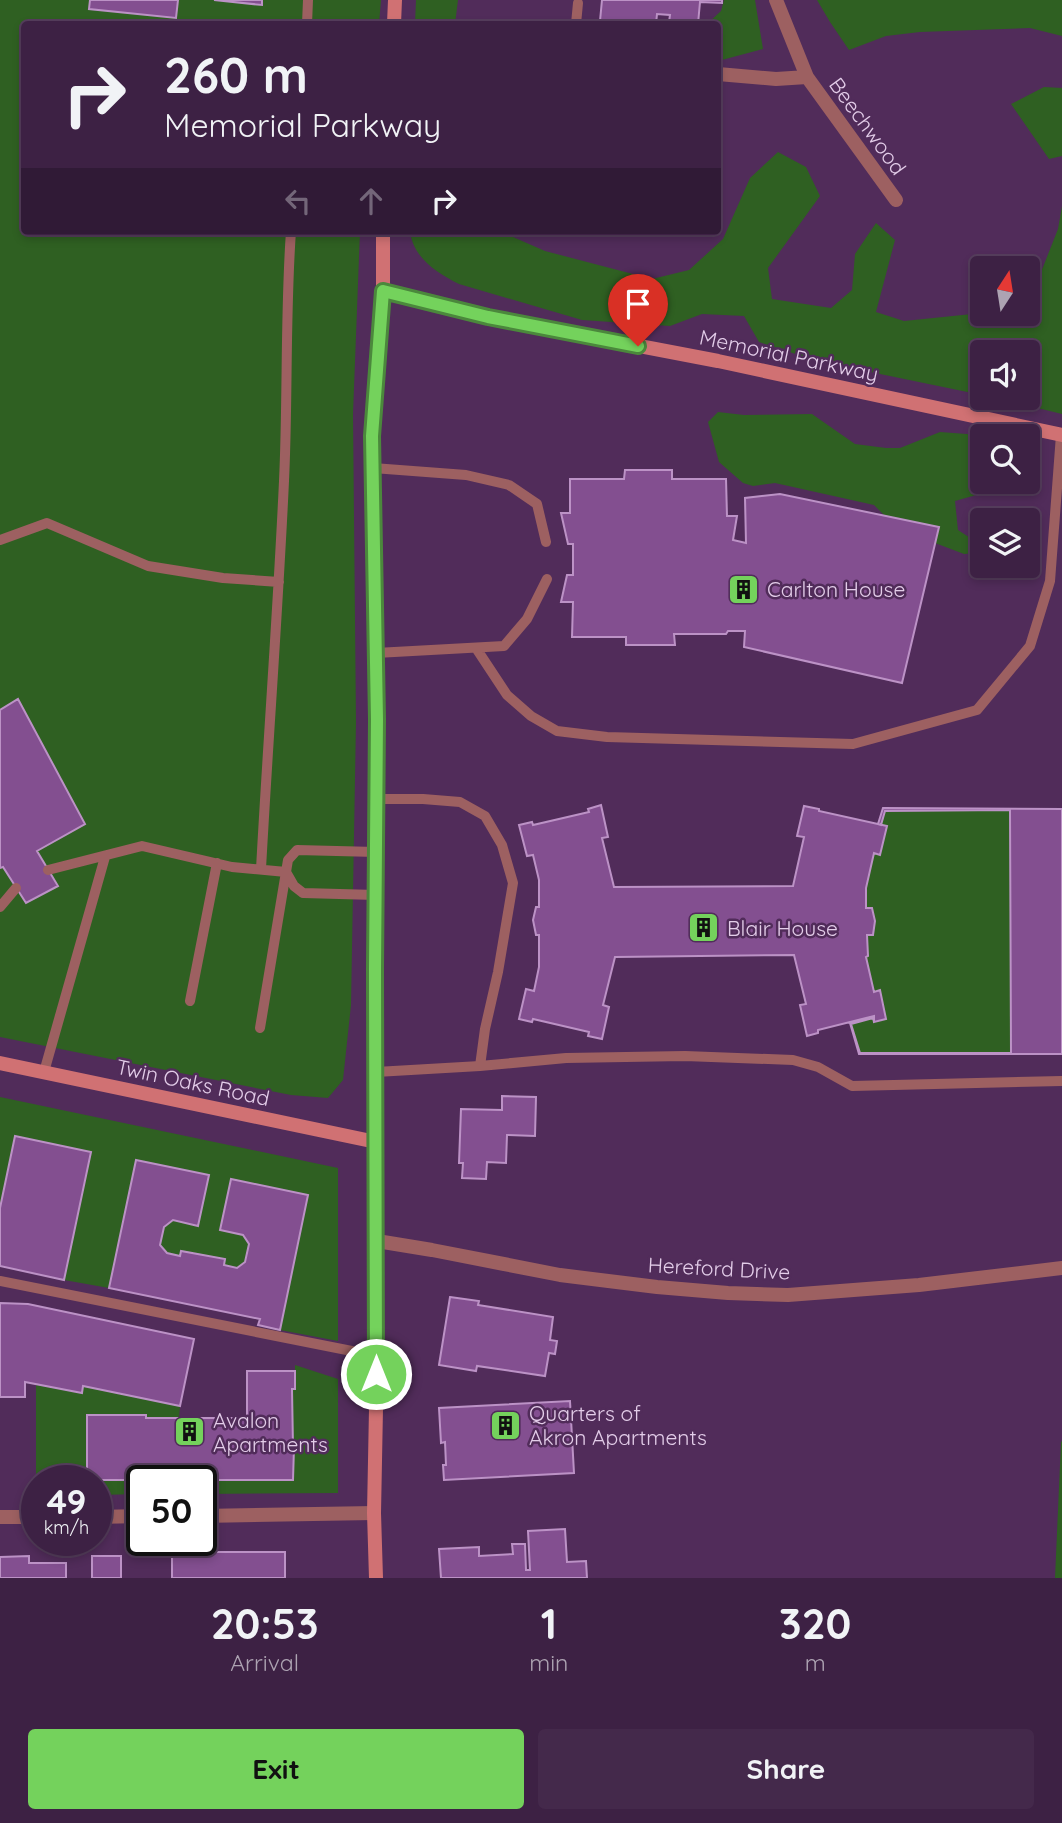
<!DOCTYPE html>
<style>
body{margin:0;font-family:Quicksand,sans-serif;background:#44294b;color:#f1f3f6;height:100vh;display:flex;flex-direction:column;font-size:26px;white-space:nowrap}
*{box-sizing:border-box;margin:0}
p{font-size:23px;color:#ada3b2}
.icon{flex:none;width:38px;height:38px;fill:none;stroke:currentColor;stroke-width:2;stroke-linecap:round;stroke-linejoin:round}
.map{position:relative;height:1578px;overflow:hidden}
.sheet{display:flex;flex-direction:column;background:#3d2144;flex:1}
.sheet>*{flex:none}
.guide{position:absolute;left:21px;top:21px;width:700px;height:214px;border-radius:7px;box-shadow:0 4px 10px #0003,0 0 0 2px #563e5d;background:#3d2144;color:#f1f3f6;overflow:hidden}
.needle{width:46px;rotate:12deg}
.controls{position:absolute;left:970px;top:256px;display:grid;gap:14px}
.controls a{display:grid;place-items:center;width:70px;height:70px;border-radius:7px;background:#3d2144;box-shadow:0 4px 10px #0003,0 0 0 2px #563e5d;font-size:35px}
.speed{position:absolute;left:21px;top:1465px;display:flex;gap:14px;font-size:35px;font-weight:700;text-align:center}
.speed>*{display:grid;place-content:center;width:91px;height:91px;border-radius:50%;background:#3d2144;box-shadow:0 4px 10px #0003,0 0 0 2px #563e5d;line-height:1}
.speed small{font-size:18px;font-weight:400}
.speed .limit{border:4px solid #111;border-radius:10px;background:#fff;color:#111}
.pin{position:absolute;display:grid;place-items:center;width:60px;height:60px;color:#fff;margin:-72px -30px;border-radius:50% 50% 50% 0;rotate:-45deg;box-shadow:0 0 7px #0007}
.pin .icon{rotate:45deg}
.me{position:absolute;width:77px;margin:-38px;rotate:0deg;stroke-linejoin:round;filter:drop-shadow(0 0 5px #0008)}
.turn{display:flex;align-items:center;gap:24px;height:147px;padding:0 28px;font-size:32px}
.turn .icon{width:91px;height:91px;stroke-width:2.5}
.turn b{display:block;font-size:49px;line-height:60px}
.lanes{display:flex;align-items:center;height:66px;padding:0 28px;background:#0003;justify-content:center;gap:35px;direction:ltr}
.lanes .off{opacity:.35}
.eta{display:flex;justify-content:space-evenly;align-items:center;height:119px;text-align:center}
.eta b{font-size:42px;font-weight:800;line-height:49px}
.primary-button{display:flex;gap:14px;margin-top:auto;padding:14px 28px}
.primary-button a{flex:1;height:80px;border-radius:7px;background:#74d25c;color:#111;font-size:28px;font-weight:800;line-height:80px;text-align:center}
.primary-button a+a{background:#44294b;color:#f1f3f6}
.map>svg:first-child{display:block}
.green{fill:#2f6022}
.building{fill:#834f90;stroke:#bc92c6;stroke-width:2}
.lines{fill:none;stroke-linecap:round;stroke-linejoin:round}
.service{stroke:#9d6061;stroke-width:10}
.minor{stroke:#9d6061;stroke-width:14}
.secondary{stroke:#d07173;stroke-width:14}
.route-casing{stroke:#4b883c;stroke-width:18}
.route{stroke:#74d25c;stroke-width:12}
.labels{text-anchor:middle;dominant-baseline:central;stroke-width:5;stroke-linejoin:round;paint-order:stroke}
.street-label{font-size:21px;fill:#e3cde9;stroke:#512c5a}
.poi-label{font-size:21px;fill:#e3cde9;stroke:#512c5a;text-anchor:start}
</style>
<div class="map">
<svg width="1062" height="1578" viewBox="0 0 1062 1578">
<rect width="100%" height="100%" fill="#512c5a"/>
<path class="green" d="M0 0H381L379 24H24V231H360L353 414 356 722 351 1005 343 1080 328 1098 291 1095 0 1037Z
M416 0H458L455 24H415Z
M724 0H755L763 49 718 61V24H707L721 11Z
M817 0H1062V36L1030 28 920 32 886 36 849 50 830 22Z
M1044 87 1062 88V156L1049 159 1011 104Z
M778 152 806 167 820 196 768 268 772 299 831 308 852 290 855 254 876 223 895 240 876 312 904 321 982 313H1027V298L1032 295 1058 229 1062 206V414L992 397H1027V352H982V395L817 361 759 342 744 316 702 314 670 326 582 320 459 284C437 273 413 258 410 231H512L513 237 545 251 652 279 689 270 723 239 750 178Z
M718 412 744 415 812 414 855 444 886 448H900L940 432 980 435 982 437V481H989L987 492 955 501 958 530 978 543 976 553 964 554 898 529 874 505 775 483 753 486 743 483 719 462 708 422Z
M1010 810 1011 1053H860L851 1024 873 1018 875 1022 886 1018 880 991 874 992 866 957 867 935 872 909 866 908V888L874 853 880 854 887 827 881 825 885 811Z
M0 1097 338 1168V1341L280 1330 308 1196 243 1235 249 1244 245 1262 237 1268 224 1265 225 1259 182 1251 180 1256 167 1253 160 1245 164 1227 173 1220 198 1226 209 1175 136 1160 109 1288 64 1280 91 1152 15 1136 0 1208Z
M295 1365 338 1379V1493L201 1494V1480H151H293L294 1448 293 1447 292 1389H295Z
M36 1385 81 1393 83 1386 180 1406 179 1418H146L145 1415H88L87 1480H37L36 1495Z
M1062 1441V1578H1055L1061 1442Z
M96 1481H142V1494L96 1495Z"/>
<path class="building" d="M90 0H178L176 18 89 9Z
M214 0H262V5Z
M602 0H722V3L700 2 698 24 669 22 670 15 657 14 656 24 600 21Z
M625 470H672V479H726L727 516H737L733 540 746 543 745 498 780 494 939 527 902 683 744 647 745 631H728L726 634H674L675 645H626V637H572L573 602H561L567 575H573V544H568L561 513H570V479H624Z
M18 699 85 824 37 851 58 886 26 903 3 867 0 868V710Z
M601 805 608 837 602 838 614 887 793 886 804 837 797 836 804 806 819 809V811L887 826 880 855 874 853 866 888V908H872L875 921 873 935H867L868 956 866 957 874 992 880 990 886 1019 874 1022V1016L818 1030V1033L807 1036 800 1005 806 1004 794 955 615 957 603 1005 609 1007 602 1039 588 1036 589 1032 533 1019 532 1022 519 1019 526 989 534 991 539 967V935H536L533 920 536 907H539V880L533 855 527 856 519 825 532 822 533 825 589 812 588 809Z
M883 808 1062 809V1054H859L850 1023 874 1016V1022L873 1018 851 1024 860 1053H1011L1010 810 885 811 881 825 878 824Z
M502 1096 536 1097 535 1136 507 1135 506 1163 487 1162 486 1179 462 1178 463 1163H459L461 1109 502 1110Z
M15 1136 91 1152 64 1280 0 1266V1208Z
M136 1160 209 1175 198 1226 173 1220 164 1227 160 1245 167 1253 180 1256 181 1251 225 1259 224 1265 237 1268 245 1262 249 1244 243 1235 220 1230 231 1179 308 1195 280 1330 258 1325 260 1319 109 1288Z
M450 1297 479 1301 478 1305 553 1317 550 1340 557 1341 555 1354 549 1353 545 1376 477 1366 476 1371 439 1365Z
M0 1303 28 1304 194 1339 180 1406 83 1386 82 1393 25 1382V1397H0Z
M247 1371H295V1389H292L293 1447H294L293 1480H87V1415H146V1418H247Z
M570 1401 574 1473 444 1480 443 1465H446L445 1442 441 1443 439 1408Z
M565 1529 567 1562 586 1561 587 1578H441L439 1549 479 1547V1556L513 1554 512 1544H525L526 1570H530L528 1531Z
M172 1552H285V1578H172Z
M29 1556V1563H66V1578H0V1557Z
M92 1556H121V1578H92Z"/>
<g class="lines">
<path class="service" d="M307 24 308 0
M576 24 578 3
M373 468 466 475 509 485 537 504 546 542
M0 540 47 523 148 566 223 578 279 582
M476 648 507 695 531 716 557 731 607 737 853 744 977 710 1030 646 1050 581 1061 435
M376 653 504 646 527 619 547 579
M261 869C268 740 278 611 284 481 288 398 285 315 291 231
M48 870 142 846 232 867 286 872
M286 872 294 886 303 893 376 895
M0 907 16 888
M190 1001 217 863
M260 1028 288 860 297 850 376 852
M480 1066 566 1058 685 1056 793 1060 818 1067 852 1086 1062 1081
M44 1072 105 857
M376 1072 480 1066 485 1029 498 972 513 883 502 845 485 816 460 802 423 799H377
M0 1281 377 1356"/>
<path class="minor" d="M776 0 807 77 896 200
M718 74 776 79 807 77
M377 1241 432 1250 560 1275 657 1287 728 1293 788 1295 919 1285 1062 1268
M201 1516 374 1513
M0 1517H37
M96 1517 142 1516"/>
<path class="secondary" d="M394 24 395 0
M383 291 488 317 718 361 1062 435
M0 1063 376 1142
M376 1578 374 1513 377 1356 375 969 377 719 372 436 383 291V231"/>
</g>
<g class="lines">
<defs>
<path id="route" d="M376 1374 375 969 377 719 372 436 383 291 488 317 638 346"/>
</defs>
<use href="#route" class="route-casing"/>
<use href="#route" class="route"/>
</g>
<defs>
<symbol id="building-square" viewBox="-11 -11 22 22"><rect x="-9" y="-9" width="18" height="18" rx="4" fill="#74d25c" stroke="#512c5a"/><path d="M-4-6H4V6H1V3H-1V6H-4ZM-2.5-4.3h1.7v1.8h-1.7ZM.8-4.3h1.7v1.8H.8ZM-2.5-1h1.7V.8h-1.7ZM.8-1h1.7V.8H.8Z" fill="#111"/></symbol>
</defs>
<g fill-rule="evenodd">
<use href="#building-square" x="726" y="572" width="35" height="35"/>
<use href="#building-square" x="686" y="910" width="35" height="35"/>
<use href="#building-square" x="488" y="1408" width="35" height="35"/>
<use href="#building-square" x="172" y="1414" width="35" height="35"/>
</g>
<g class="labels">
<g class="street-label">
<text transform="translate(868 126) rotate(54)">Beechwood</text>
<text transform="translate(789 355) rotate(12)">Memorial Parkway</text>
<text transform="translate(193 1082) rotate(12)">Twin Oaks Road</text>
<text transform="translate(719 1268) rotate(3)">Hereford Drive</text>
</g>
<g class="poi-label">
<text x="767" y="589">Carlton House</text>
<text x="727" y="928">Blair House</text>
<text x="529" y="1413">Quarters of<tspan x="529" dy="24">Akron Apartments</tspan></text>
<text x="213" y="1420">Avalon<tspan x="213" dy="24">Apartments</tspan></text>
</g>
</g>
</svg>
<div class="controls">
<a><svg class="needle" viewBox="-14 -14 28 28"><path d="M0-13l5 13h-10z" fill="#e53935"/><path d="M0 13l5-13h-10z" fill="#ada3b2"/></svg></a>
<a><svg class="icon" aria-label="sound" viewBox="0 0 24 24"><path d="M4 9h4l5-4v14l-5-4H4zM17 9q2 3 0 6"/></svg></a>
<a><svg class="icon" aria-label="search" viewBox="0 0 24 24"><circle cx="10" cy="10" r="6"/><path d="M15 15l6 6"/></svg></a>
<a><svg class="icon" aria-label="layers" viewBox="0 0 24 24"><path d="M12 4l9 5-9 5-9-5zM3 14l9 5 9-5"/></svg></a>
</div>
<div class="speed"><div>49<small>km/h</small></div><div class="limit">50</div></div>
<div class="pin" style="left:638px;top:346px;background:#d93025"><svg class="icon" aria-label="arrive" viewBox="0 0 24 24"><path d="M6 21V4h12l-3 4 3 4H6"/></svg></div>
<svg class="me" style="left:376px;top:1374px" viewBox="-20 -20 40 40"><circle r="17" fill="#74d25c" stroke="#fff" stroke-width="3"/><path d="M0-11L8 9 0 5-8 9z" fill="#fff"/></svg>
<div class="guide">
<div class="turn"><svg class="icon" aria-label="right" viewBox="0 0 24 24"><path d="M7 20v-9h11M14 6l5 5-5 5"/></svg><div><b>260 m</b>Memorial Parkway</div></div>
<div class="lanes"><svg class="icon off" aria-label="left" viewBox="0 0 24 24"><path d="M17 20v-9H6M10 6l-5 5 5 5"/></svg><svg class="icon off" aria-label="ahead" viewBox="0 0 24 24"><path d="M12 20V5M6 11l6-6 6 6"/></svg><svg class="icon" aria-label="right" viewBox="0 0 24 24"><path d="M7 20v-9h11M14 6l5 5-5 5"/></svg></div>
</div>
</div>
<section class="sheet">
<div class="eta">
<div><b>20:53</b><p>Arrival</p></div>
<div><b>1</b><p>min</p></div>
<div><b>320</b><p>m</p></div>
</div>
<div class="primary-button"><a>Exit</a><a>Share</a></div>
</section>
